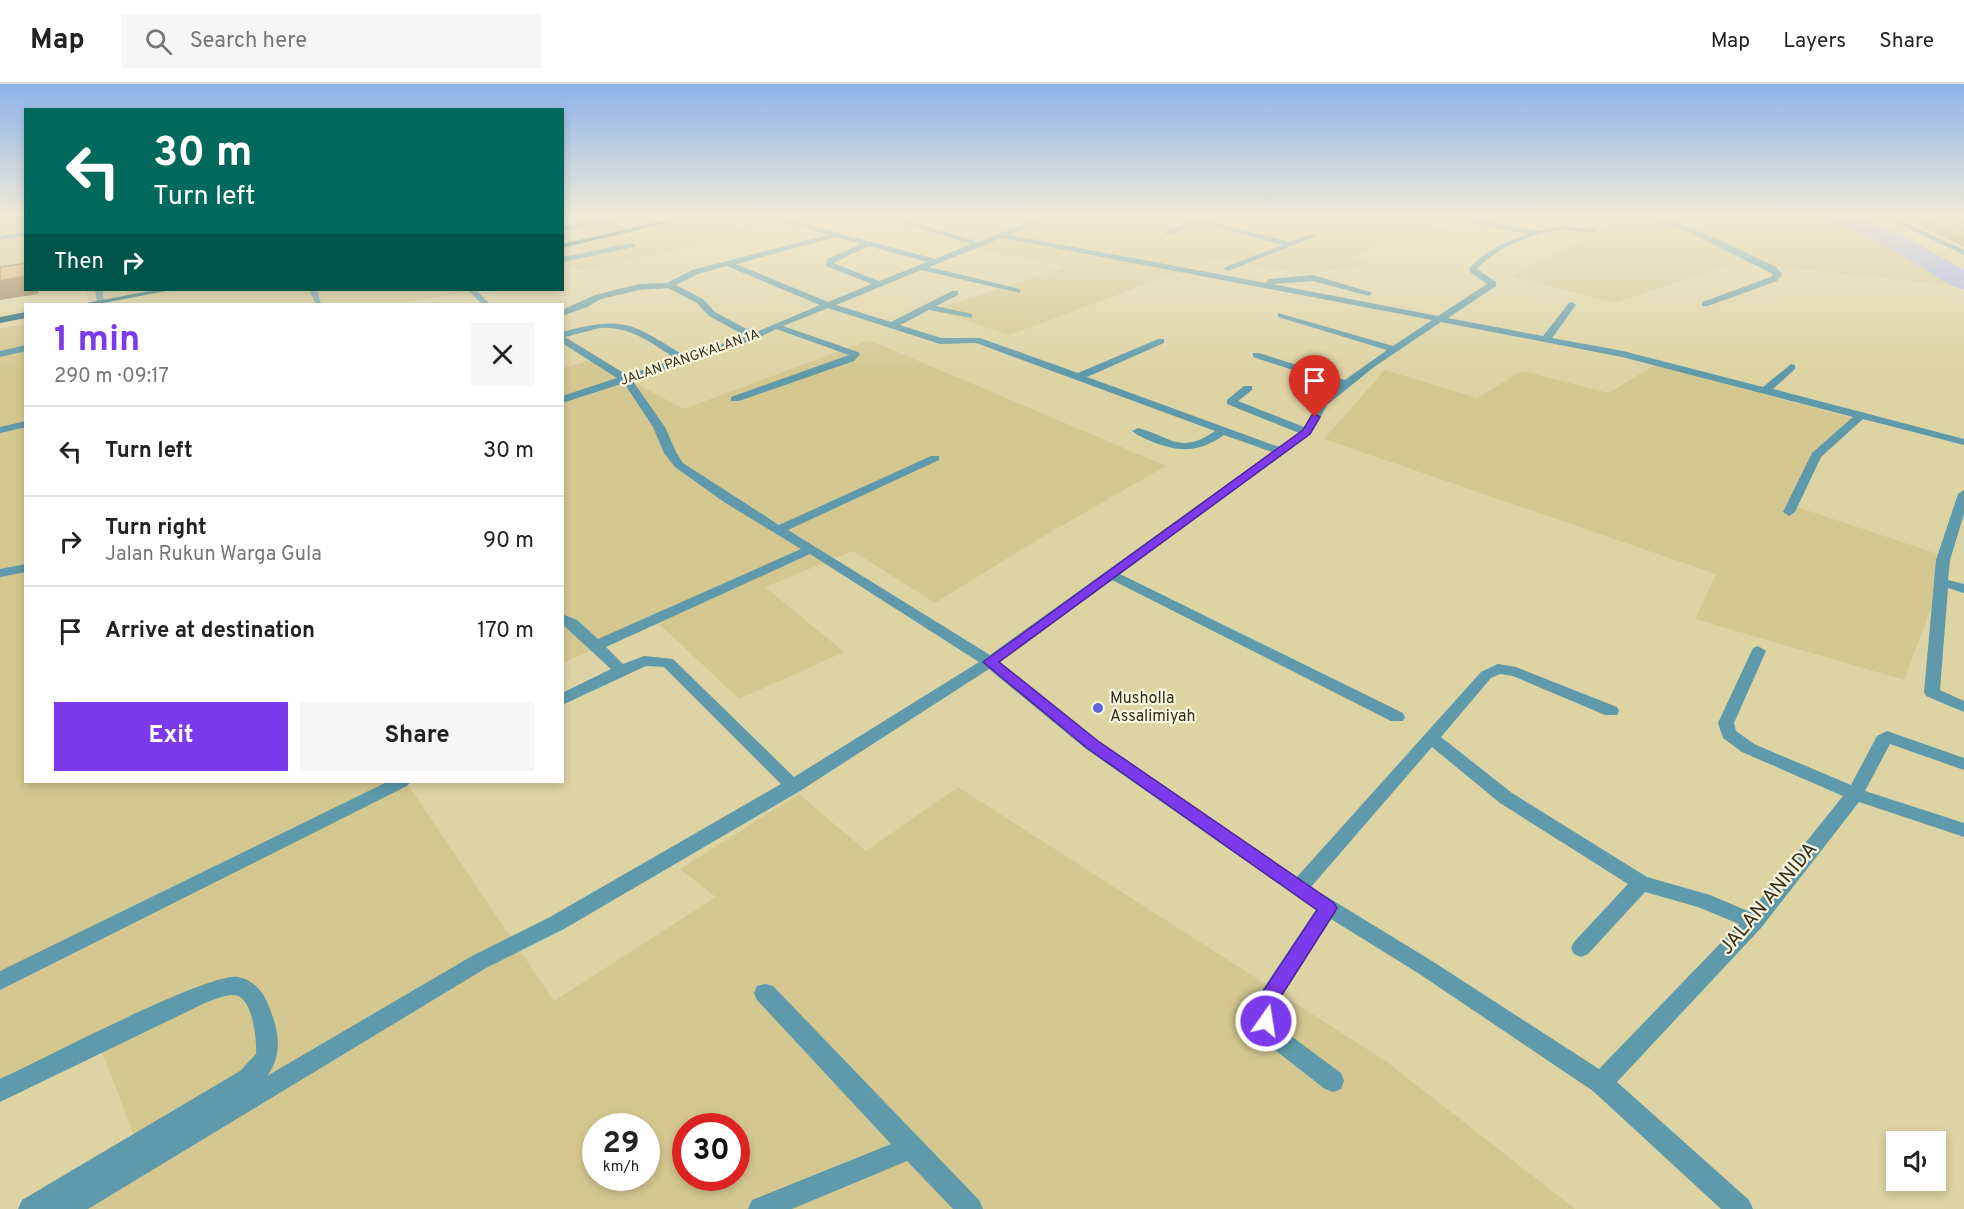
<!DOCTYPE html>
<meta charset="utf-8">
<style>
body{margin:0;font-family:Overpass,sans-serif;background:#f6f6f6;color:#222;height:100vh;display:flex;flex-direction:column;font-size:22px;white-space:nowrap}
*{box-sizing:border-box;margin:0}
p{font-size:20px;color:#767676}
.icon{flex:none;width:33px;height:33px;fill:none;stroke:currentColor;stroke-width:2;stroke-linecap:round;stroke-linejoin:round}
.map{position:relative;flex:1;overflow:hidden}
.drawer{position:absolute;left:24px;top:219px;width:540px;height:480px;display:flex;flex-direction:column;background:#fff;border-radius:0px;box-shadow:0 3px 9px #0003}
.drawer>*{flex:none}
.banner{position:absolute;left:24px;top:24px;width:540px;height:183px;border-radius:0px;box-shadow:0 3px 9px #0003;background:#00695c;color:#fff;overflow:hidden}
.buttons{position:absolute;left:1886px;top:1047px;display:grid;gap:12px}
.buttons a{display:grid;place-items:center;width:60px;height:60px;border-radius:0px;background:#fff;box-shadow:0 3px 9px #0003;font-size:30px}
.speed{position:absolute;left:582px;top:1029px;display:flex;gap:12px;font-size:30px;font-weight:700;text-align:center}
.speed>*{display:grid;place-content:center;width:78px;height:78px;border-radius:50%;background:#fff;box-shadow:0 3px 9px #0003;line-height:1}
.speed small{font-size:15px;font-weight:400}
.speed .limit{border:9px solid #d22;background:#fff;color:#111}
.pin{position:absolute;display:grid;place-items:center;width:51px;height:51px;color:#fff;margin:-62px -26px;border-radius:50% 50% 50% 0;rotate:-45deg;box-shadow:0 0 6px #0007}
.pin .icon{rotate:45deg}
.me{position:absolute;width:66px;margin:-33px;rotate:13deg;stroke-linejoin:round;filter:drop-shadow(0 0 4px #0008)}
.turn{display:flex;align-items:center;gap:21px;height:126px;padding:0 30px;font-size:27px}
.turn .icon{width:78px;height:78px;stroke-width:2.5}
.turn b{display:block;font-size:42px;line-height:51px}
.then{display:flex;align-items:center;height:57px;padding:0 30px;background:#0003;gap:12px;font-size:22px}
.round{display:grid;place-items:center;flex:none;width:63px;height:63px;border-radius:0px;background:#f6f6f6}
.overview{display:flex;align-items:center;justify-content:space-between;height:102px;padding:0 30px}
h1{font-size:36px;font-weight:700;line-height:45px;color:#7c3aed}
.action{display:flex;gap:12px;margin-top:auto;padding:12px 30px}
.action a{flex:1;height:69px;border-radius:0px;background:#7c3aed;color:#fff;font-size:24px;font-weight:700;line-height:69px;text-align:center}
.action a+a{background:#f6f6f6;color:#222}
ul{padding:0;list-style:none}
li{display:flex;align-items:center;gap:18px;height:90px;padding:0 30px;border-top:2px solid #e0e0e0}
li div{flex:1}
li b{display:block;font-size:22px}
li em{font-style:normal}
header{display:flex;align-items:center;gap:36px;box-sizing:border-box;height:84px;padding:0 30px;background:#fff;border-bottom:2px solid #e0e0e0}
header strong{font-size:28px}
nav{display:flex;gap:33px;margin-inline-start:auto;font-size:21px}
.search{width:420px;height:54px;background:#f6f6f6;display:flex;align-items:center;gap:15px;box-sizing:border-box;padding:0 21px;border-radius:0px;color:#767676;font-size:22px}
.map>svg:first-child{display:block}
.built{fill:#d4c790;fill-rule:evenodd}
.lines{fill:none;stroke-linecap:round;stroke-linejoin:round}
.river{fill:#a7b2f0;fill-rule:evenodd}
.minor{fill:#5e9aab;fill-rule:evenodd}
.major{fill:#146375;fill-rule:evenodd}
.wall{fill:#ba9765}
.shaded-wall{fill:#977b52}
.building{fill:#d8b075;stroke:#977b52;stroke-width:1.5}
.route{fill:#7c3aed;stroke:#51269a;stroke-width:1.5}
.poi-dot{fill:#5d64db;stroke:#f9f4dc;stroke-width:2}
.labels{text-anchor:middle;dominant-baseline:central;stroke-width:4.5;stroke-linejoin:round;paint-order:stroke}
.far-street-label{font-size:14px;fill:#342f1c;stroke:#f9f4dc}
.poi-label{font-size:16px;fill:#342f1c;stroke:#f9f4dc;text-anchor:start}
.near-street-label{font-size:20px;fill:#342f1c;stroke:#f9f4dc}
</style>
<header>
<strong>Map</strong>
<div class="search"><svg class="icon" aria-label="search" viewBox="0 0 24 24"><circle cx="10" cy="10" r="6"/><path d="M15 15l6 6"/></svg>Search here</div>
<nav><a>Map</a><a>Layers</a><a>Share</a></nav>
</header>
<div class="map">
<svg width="1964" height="1125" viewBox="0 0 1964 1125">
<rect width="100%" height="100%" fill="#ded3a3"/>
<path class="built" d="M0 132H25V197L0 201Z
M572 132H715L756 149 577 187 563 181 562 140 580 136Z
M968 132H1389L1459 148 1440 159 1404 151 1350 173 1372 180 1308 190 1216 174 1009 251 933 226 1066 183 922 153Z
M1627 132H1837L1888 153 1964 197V203L1738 178 1614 219 1513 192Z
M85 206H476L397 220H90Z
M25 240 26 698H406L554 917 716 813 680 785 799 710 866 767 958 703 1387 978 1575 1125H61L144 1078 100 962 0 1011V244ZM596 1042H646V1094H596ZM686 1042H736V1094H686Z
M869 256 1166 382 1042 453 935 519 853 467 765 503 844 568 739 615 656 537 563 579V284L592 276 684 325Z
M1655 281 1851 334 1788 420 1950 474 1904 596 1695 535 1716 490 1324 355 1385 286 1477 314 1522 287 1609 309Z"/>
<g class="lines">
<path class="river" d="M1825 132H1857L1897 148 1964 186V205L1954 203 1879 158 1829 137Z"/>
<path class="minor" d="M765 132H775L935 175 971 160 880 132H890L978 158 1044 132H1052L1010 151 1266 199 1269 195 1313 191 1373 209 1369 212 1313 197 1272 200 1438 232 1487 200 1470 188 1469 185C1484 167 1507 157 1528 150L1444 134 1441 132H1454L1537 147 1563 142 1592 145 1596 147 1595 149C1584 149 1573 145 1562 146 1534 148 1496 164 1477 185L1496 198V202L1448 234 1543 252 1569 219 1572 218 1576 221 1552 254 1623 267 1763 303 1791 280 1795 281V285L1773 305 1964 355V361L1863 335 1821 373 1795 428 1789 432 1783 428 1812 369 1853 333 1622 273 1441 238 1374 283 1327 321 1311 350 1120 490 1403 629 1405 633 1403 637H1391L1112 496 1000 578 1098 657 1296 794 1481 588 1498 580 1516 583 1617 623 1619 627 1617 631H1605L1513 592 1500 590 1491 594 1441 653 1512 709 1647 793 1710 811 1750 828 1843 712 1742 668 1723 654 1718 639 1753 564 1758 562 1766 567 1734 639 1736 647 1754 660 1851 701 1877 652 1887 647 1964 674V686L1890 660 1865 707 1964 739V753L1859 718 1761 844 1617 998 1749 1116 1753 1125H1721L1593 1007 1418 889 1331 835 1279 917 1277 935 1287 949 1341 989 1344 997 1341 1005 1333 1008 1325 1005 1271 963 1255 937 1261 908 1316 826 1086 665 989 585 800 707 564 845 486 884 88 1125H18L22 1116 240 987 256 970C257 956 253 918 238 912 228 908 214 916 205 919L0 1018V995C38 978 208 888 238 893 261 897 269 920 275 940 280 959 279 976 267 992L472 872 550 833 781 700 664 583 646 582 562 621V609L611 585 562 540V530L577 536 598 555 801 465 724 418 675 383 664 369 653 343 624 299 562 319V312L617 294 562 259V248C626 231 632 240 685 272L746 252 709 232 697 219 668 204 639 206 601 215 587 223 562 232V226L595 211 639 200 667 199 692 186 828 151ZM836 153 861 160 827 175 826 182 872 200 828 218 736 180ZM1002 154 1432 236 1393 262 1278 229V233L1387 266 1345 296 1259 269H1253V273L1339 301 1319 317 1304 343 1238 317 1252 306V302H1244L1227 316V320L1299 349 1279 363 1087 293 1164 259V255H1158L1078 289 980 254H941L900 241 929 226 972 234V230L936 222 958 211V207H952L891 238 836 221 921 186 1020 209V205L929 183ZM869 162 927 178 879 197 833 179ZM727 182 820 221 754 249 715 228 703 215 676 201 698 190ZM828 224 940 260 976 259 1215 347C1180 371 1172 353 1138 344L1132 347C1138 352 1146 355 1153 358 1181 369 1200 368 1224 351L1272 368 990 571 788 446 939 376V372H931L779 441 683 379 676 368 665 343 632 296 757 255 776 245 849 271 731 313V317H739L854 277 860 270 858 268 783 242ZM600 244C630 242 653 260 676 275L627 291 565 253ZM810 470 979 578 794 693 673 575 644 572 623 580 606 563ZM1432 663 1500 719 1628 800 1574 858 1571 864 1574 870 1581 873 1588 870 1645 808 1698 823 1739 840 1599 985 1432 877 1311 803Z
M1629 132C1681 132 1730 162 1776 183L1782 190 1777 197 1708 222H1702V218L1771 193 1773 190 1686 147Z
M1882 132H1891L1964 166V171Z
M1947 132 1964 134V139L1948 134Z
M1196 134 1290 158 1312 150 1316 152 1228 187 1224 185 1225 183 1283 161 1197 138 1171 151 1164 149Z
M599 135 632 147 628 149 599 139 562 147V143Z
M26 148V152L0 156V152Z
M632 159 636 161 635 163 562 178V173Z
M95 206H103L104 220 97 218Z
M309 206H317L321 219H315Z
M468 206H476L490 220H482Z
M26 261V267L0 273V267Z
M26 337V343L0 349V343Z
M1964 406V430L1950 476 1948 496 1964 500V509L1948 504 1940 606 1964 617V628L1926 612 1924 608 1936 476 1958 410Z
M26 480V488L0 493V485Z
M387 698H410L407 702 0 906V887Z
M765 900 773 902 979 1116 983 1125H953L907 1077 792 1125H748L752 1116 891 1060 757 916 754 909 757 902Z"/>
<path class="major" d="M684 132H696L562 164V160Z
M155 206H171L98 220H81Z
M26 228V234L0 239V233Z"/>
</g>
<path class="wall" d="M1896 132H1944L1943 134H1900Z
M1919 134 1964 135V163L1916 140Z"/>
<path class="shaded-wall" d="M26 192V206H38L39 210 0 216V197Z"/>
<path class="building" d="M1919 134 1964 135V156Z
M26 179V192L0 197V183Z"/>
<linearGradient id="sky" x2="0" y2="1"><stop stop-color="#8eb3eb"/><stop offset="0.46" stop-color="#f0ebd6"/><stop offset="1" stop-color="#f0ebd6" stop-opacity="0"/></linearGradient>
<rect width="1964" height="289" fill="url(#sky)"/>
<path class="route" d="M1315 330 1320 333 1310 350 999 578 1098 657 1334 819 1337 824 1334 829 1278 917 1273 944 1266 946 1259 944 1256 937 1262 909 1317 826 1087 664 983 578 1303 346 1312 331Z"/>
<circle class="poi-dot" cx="1098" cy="624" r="6"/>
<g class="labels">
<g class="far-street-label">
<text transform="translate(690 274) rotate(-19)">JALAN PANGKALAN 1A</text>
</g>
<g class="poi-label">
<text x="1110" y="615">Musholla<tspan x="1110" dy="18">Assalimiyah</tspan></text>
</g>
<g class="near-street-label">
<text transform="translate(1769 815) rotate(-50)">JALAN ANNIDA</text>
</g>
</g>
</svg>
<div class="buttons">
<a><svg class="icon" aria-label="sound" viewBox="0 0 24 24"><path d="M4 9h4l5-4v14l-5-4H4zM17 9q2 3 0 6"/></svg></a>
</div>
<div class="speed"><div>29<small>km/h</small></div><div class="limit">30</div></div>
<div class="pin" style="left:1315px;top:333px;background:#d93025"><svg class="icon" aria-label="arrive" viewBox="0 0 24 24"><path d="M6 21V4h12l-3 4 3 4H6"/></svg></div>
<svg class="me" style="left:1266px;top:937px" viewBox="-20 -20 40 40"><circle r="17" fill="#7c3aed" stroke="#fff" stroke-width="3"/><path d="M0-11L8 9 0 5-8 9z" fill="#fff"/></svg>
<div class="banner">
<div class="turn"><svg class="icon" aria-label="left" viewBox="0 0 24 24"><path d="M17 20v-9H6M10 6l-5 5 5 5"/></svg><div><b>30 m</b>Turn left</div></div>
<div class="then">Then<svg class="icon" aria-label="right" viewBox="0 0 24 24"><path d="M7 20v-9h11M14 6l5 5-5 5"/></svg></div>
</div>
<section class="drawer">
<div class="overview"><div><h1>1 min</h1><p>290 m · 09:17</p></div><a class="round"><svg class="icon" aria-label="close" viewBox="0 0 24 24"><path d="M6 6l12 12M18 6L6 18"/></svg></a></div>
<ul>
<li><svg class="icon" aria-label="left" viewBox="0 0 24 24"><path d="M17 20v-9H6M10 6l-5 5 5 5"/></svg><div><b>Turn left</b></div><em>30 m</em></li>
<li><svg class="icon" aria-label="right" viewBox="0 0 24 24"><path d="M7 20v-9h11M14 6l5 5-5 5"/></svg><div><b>Turn right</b><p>Jalan Rukun Warga Gula</p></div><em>90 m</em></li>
<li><svg class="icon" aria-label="arrive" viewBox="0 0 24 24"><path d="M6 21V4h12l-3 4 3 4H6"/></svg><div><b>Arrive at destination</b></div><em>170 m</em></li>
</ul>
<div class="action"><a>Exit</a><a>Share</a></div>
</section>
</div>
